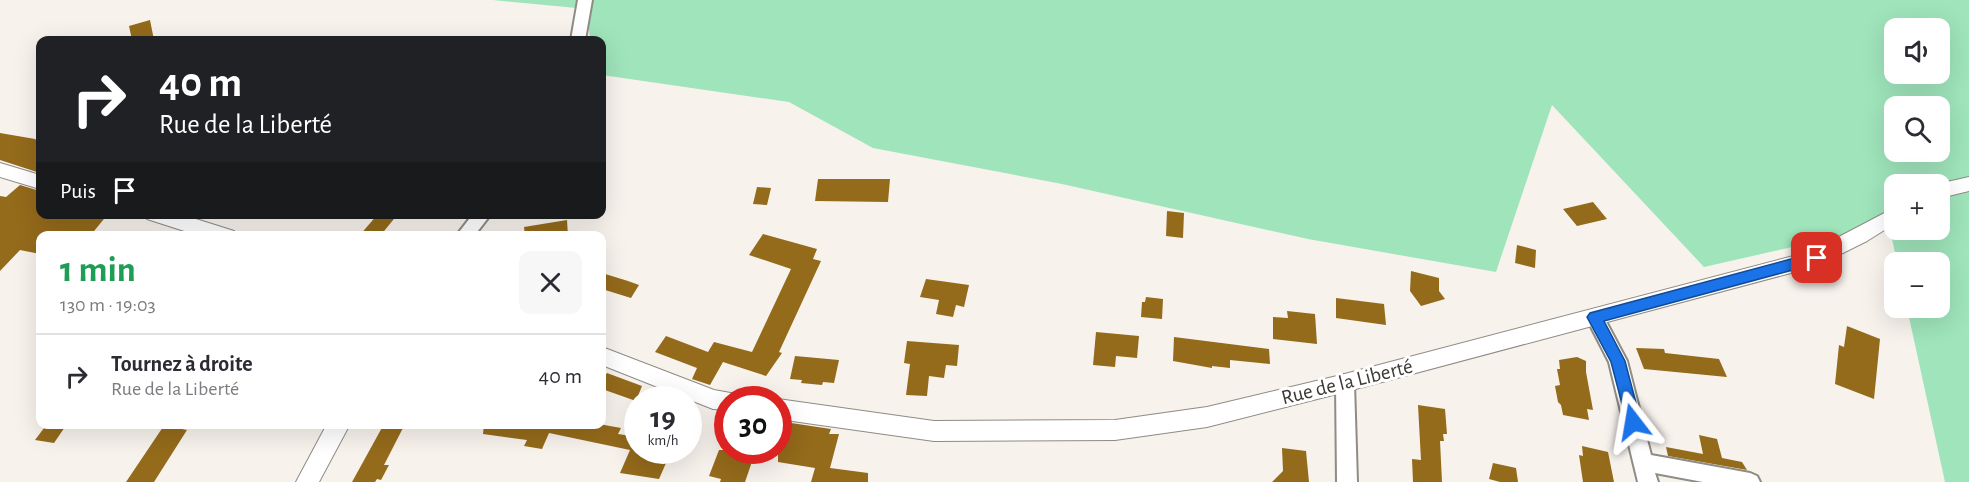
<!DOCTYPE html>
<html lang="fr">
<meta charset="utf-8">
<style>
body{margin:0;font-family:"Alegreya Sans",sans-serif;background:#f7f7f7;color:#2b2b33;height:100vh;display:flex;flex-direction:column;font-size:22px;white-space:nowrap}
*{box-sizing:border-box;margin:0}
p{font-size:20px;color:#7c7c81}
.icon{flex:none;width:33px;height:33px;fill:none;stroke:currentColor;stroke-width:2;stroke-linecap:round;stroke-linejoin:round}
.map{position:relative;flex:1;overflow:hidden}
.drawer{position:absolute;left:36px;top:231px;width:570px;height:198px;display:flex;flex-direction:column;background:#fff;border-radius:12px;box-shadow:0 6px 24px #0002}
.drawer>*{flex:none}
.banner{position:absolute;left:36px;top:36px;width:570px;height:183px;border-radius:12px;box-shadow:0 6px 24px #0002;background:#202124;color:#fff;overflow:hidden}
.tools{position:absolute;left:1884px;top:18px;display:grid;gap:12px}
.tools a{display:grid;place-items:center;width:66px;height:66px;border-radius:12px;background:#fff;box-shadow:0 6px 24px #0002;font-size:30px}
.speed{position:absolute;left:624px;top:386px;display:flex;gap:12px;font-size:30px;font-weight:700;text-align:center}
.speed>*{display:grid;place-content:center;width:78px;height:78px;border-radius:50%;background:#fff;box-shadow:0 6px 24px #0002;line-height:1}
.speed small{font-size:15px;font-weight:400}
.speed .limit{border:9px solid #d22;background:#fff;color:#111}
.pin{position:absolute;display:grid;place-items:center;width:51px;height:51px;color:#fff;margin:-26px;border-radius:12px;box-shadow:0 3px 9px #0006}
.me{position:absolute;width:66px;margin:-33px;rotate:346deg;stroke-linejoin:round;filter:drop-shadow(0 0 4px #0008)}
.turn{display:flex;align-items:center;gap:21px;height:126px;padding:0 24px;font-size:27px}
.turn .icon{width:78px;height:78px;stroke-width:2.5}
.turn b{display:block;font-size:42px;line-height:51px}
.then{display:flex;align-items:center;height:57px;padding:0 24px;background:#0003;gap:12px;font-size:22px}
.round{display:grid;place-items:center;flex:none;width:63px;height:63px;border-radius:12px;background:#f7f7f7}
.overview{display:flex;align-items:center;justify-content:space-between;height:102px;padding:0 24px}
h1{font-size:36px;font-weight:700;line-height:45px;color:#1e9e55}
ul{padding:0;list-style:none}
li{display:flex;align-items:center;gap:18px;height:84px;padding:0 24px;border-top:2px solid #e1e1e2}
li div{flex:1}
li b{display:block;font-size:22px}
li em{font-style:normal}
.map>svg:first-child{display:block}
.green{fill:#9fe4bb;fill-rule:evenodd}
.building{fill:#946a1b}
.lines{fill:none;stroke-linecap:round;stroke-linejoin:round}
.minor-casing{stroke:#8f8b85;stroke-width:4}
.tertiary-casing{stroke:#8f8b85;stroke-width:2}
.minor{fill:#fff;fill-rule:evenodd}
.tertiary{fill:#fff;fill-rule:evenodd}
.route{fill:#1a73e8;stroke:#114b97;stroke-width:1.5}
.labels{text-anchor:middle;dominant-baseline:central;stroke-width:6;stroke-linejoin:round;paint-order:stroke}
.street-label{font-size:21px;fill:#3c3a37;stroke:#fff}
</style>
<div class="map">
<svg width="1969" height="482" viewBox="0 0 1969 482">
<rect width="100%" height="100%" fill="#f7f2ec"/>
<path class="green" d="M493 0H1969V482H1945L1907 308H1940V262H1897L1889 225 1704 267 1552 105 1496 272 1308 239 1062 184 873 148 789 102 602 75V40H590L587 9ZM1894 28H1940V74H1894ZM1894 106H1940V152H1894ZM1894 184H1940V230H1894Z"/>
<path class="building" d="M150 20 154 40H132L129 26Z
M0 133 35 139 40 143V173L0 160Z
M818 179H890L888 202 815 201Z
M20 185 40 191V214H108L90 236H40V254L20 250 0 271V196L6 197Z
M757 187 771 188 767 205 753 204Z
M1593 202 1607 219 1577 226 1563 209Z
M1167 211 1184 213 1183 238 1166 236Z
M378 214H398L380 236H359Z
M567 220 568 236H525L524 227Z
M763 234 817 249 813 259 821 261 779 352 782 353 766 376 723 362 710 385 692 379 697 368 655 352 666 336 708 352 714 342 752 352 791 269 749 255Z
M1517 245 1536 250 1535 268 1515 263Z
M1411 271 1439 278V291L1445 299 1421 306 1410 291Z
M602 273 628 281 639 285 631 298 602 289Z
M926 279 969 285 964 307 956 305 953 317 936 314 939 300 920 297Z
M1146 297 1163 299 1162 319 1141 317 1142 302H1145Z
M1336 298 1384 304 1386 325 1336 318Z
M1287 311 1315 314 1317 344 1273 339V317L1288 318Z
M1847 326 1880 339 1874 399 1835 384 1839 345 1844 347Z
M1096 332 1139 336 1137 358 1116 356 1115 367 1093 365Z
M1174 337 1269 349 1270 364 1230 360V368L1212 366V368L1173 361Z
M907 341 959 345 957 366 946 365 944 378 929 376 927 396 906 395 910 364 904 363Z
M1636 348 1664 349 1665 353 1719 359 1727 377 1644 369Z
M795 356 839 360 834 383 823 382 822 385 801 383 802 380 790 379Z
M1577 357 1586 361V372L1593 410 1587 409 1589 420 1563 415 1561 405 1558 402 1555 386 1560 385 1557 369H1560L1559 360Z
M607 373 642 386 636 401 602 389V380Z
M1418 405 1445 409 1447 434H1443L1444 441H1440L1442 482H1413L1412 459 1421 460Z
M778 421 831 429 829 434H839L830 468 868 473V482H811L815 468 778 462Z
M47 424H67L54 443 35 440Z
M165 424H185L182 429 187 430 154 482H126Z
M384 424H405L384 465H389L381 480 377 479 375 482H352Z
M484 424H599L621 428 618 434 638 437V450L670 454 659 479 620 473 630 450 549 433 542 449 524 446 527 440 483 434Z
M1699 435 1717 439 1722 458 1742 462 1747 470 1668 456 1666 447 1703 454Z
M1582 446 1608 452 1614 482H1583L1579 455 1583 456Z
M1282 448 1306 451 1309 482H1272L1283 471Z
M719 450H756L745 482H720L721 479 709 476Z
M1493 463 1516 468 1518 482H1500L1489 479Z"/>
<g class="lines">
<defs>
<path id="minor" d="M578 0H592L585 40H571Z
M473 214H491L474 236H456Z
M1595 310 1601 312 1627 361 1651 455 1750 473 1757 476 1760 482H1703L1655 473 1658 482H1638L1609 362 1586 317 1589 312Z
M1345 375 1351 377 1354 383 1357 482H1337L1336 383 1339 377Z"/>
<path id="tertiary" d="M0 163 40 175V189L0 177Z
M1969 177V191L1940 198 1938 184Z
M1894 208V224L1867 241 1817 266 1337 394 1207 427 1115 440 934 441 778 419V399L934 421 1115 420 1207 407 1337 376 1812 251Z
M145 214H180L234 231 236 236H200L147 219Z
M602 347 714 390 736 394 738 399H728V410L713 409 602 365Z
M327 424H350L319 482H296Z"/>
</defs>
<use href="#minor" class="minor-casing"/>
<use href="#tertiary" class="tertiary-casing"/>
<use href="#minor" class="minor"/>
<use href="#tertiary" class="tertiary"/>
</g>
<path class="route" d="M1817 252 1822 254 1824 258 1822 262 1604 321 1625 361 1641 422 1639 427 1633 429 1628 427 1611 362 1587 317 1590 313Z"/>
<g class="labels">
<g class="street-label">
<text transform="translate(1347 382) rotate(-14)">Rue de la Liberté</text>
</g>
</g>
</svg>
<div class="tools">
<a><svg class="icon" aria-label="sound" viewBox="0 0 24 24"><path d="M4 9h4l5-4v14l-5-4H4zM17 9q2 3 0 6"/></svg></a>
<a><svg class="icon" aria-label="search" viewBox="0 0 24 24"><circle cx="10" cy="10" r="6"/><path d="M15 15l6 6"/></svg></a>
<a>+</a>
<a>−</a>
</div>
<div class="speed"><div>19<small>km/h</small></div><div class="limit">30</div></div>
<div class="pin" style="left:1817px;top:258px;background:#d93025"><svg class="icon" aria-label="arrive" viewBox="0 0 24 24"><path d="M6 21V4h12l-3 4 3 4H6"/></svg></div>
<svg class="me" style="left:1633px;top:422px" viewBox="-20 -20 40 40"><path d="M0-17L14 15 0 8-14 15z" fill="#1a73e8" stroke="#fff" stroke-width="4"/></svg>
<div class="banner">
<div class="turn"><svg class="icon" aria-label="right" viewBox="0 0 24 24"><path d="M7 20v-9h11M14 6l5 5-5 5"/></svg><div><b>40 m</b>Rue de la Liberté</div></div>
<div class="then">Puis<svg class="icon" aria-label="arrive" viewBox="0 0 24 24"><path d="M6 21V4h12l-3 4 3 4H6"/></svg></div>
</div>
<section class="drawer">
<div class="overview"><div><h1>1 min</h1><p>130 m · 19:03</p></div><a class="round"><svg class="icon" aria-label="close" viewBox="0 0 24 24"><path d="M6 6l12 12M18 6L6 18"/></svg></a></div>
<ul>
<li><svg class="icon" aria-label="right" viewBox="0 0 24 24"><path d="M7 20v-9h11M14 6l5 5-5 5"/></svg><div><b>Tournez à droite</b><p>Rue de la Liberté</p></div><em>40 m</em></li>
</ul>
</section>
</div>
